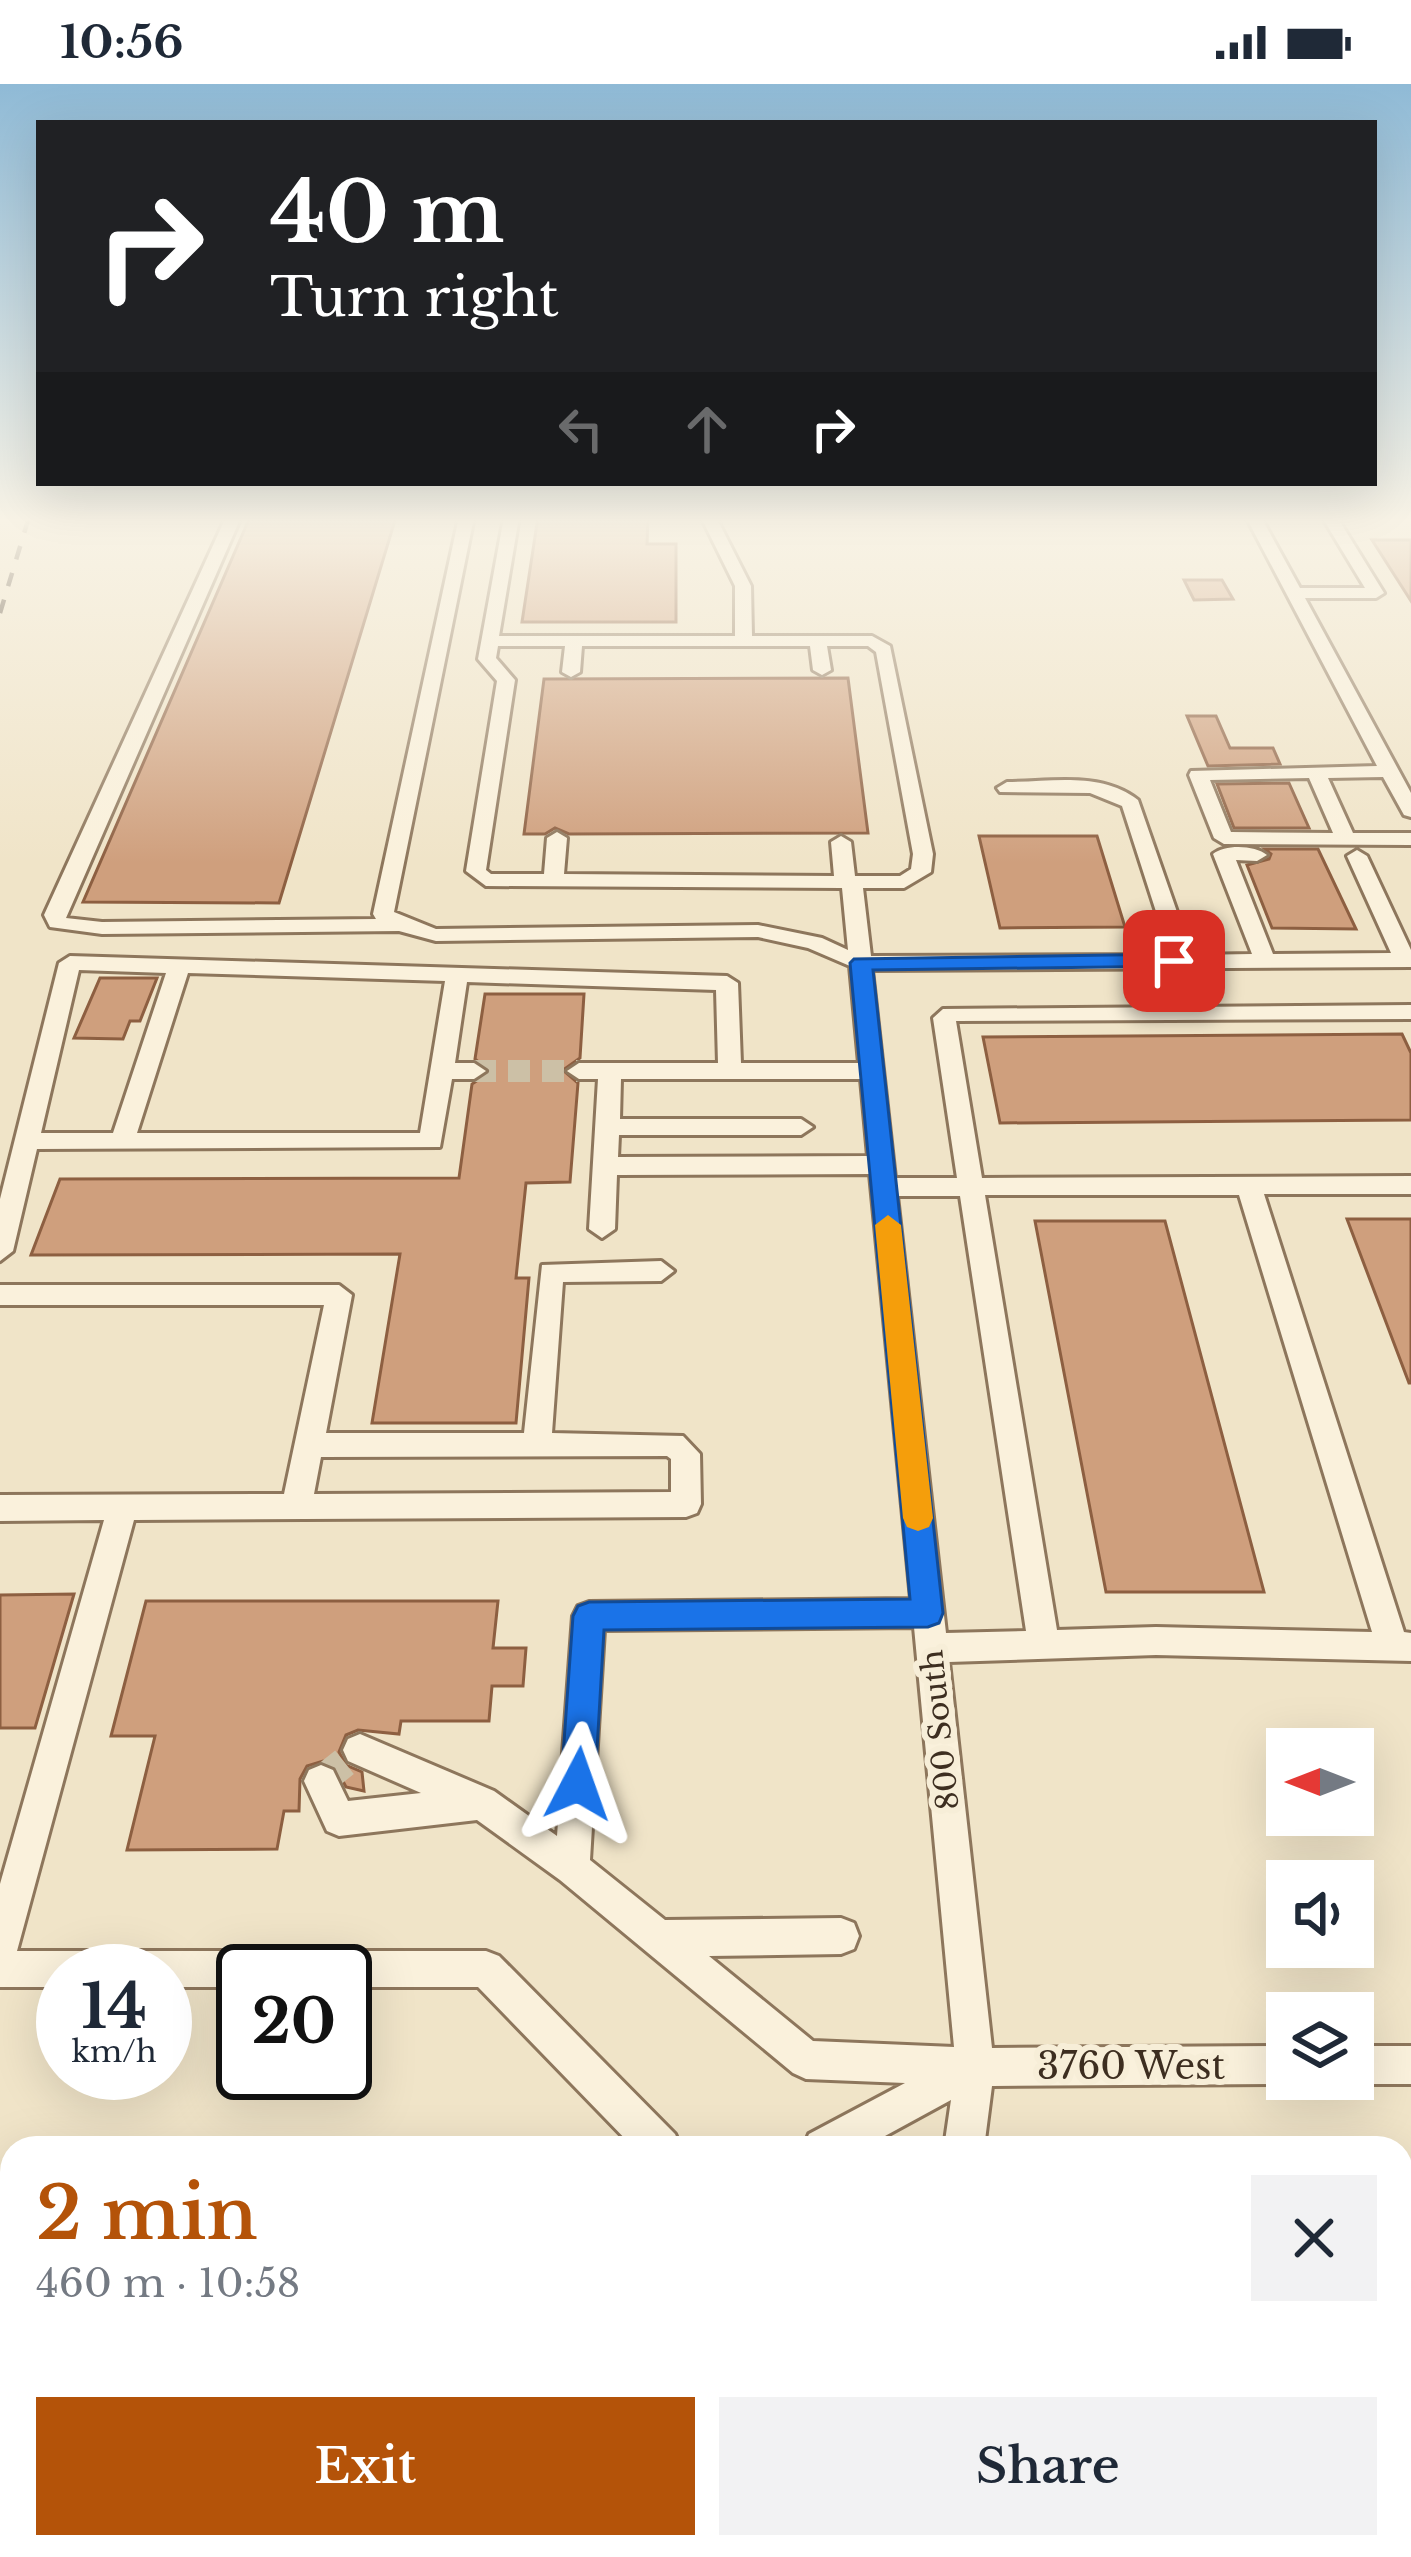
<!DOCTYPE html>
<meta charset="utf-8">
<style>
body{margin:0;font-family:"Libre Baskerville",serif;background:#f2f2f3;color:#1f2937;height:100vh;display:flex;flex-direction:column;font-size:45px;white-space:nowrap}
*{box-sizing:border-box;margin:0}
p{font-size:39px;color:#747a83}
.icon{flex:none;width:66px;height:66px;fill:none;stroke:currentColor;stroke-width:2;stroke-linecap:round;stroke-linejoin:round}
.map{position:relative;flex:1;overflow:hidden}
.panel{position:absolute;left:0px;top:2052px;width:1413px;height:423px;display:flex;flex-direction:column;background:#fff;border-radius:36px 36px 0 0;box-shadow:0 12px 48px #0002}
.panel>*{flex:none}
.banner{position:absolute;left:36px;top:36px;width:1341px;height:366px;border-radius:0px;box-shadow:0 12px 48px #0002;background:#202124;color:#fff;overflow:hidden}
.needle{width:78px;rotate:270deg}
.buttons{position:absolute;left:1266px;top:1644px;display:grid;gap:24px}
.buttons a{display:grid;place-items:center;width:108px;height:108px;border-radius:0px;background:#fff;box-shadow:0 12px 48px #0002;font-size:60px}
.speed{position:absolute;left:36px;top:1860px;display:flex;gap:24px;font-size:60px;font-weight:700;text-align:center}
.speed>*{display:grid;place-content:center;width:156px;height:156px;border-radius:50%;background:#fff;box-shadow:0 12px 48px #0002;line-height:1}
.speed small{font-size:30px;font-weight:400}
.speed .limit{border:6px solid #111;border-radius:18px;background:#fff;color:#111}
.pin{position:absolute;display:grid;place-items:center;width:102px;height:102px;color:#fff;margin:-51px;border-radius:24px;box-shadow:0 6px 18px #0006}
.me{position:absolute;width:132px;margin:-66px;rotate:4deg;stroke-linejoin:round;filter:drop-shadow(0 0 9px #0008)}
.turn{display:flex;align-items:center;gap:42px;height:252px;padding:0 36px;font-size:54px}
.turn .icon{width:156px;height:156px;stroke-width:2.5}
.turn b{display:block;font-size:84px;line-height:102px}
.lanes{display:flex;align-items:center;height:114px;padding:0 36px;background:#0003;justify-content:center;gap:60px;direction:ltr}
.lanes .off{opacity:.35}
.round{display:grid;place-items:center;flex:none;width:126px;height:126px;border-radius:0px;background:#f2f2f3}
.headline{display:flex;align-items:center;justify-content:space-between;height:204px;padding:0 36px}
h1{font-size:72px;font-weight:600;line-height:90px;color:#b45309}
.button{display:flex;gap:24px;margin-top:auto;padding:24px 36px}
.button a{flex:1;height:138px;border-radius:0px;background:#b45309;color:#fff;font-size:48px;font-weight:600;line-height:138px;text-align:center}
.button a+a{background:#f2f2f3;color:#1f2937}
.status{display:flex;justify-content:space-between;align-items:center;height:84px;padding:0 60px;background:#fff;direction:ltr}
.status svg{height:33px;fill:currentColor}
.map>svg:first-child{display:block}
.building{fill:#cf9f7d;stroke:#8d5f41;stroke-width:3}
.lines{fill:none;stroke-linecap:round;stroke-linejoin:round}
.minor-tunnel-far1{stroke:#ccc0a6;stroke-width:22;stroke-dasharray:22 12;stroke-linecap:butt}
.minor-tunnel{stroke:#ccc0a6;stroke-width:30;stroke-dasharray:30 15;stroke-linecap:butt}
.minor-casing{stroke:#8d765c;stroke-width:6}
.minor{fill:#faf1dc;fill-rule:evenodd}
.rail{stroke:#3d2e20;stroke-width:4.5;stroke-dasharray:14 14;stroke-linecap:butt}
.route{fill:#1a73e8;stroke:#114b97;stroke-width:3}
.slow{fill:#f59e0b}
.labels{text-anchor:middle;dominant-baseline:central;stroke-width:12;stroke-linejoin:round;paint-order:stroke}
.street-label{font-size:30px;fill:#3d2e20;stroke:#f7eed8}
.near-street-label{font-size:36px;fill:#3d2e20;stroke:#f7eed8}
</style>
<div class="status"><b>10:56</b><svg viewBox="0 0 49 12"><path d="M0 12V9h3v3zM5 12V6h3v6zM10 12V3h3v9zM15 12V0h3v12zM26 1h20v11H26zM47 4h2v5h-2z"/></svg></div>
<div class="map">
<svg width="1411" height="2473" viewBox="0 0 1411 2473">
<rect width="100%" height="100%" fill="#f0e4c8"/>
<path class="building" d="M250 433H396L279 819 83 818Z
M538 433H648L647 460H676V538H522Z
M1372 456H1411V517Z
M1184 496H1222L1233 515 1194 516Z
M848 594 868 749 569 750 555 744 545 750H524L544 595Z
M1187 632H1216L1230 664H1273L1280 680 1208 682Z
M1289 699 1309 744H1234L1217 700Z
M979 752H1097L1125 843 1000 844Z
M1265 765H1318L1356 845 1272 844 1247 781 1269 775 1271 770Z
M100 894H157L140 937H130L123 955 74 954Z
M485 910H584L580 974 563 986 578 999 570 1098 526 1099 516 1194H529L516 1339H372L400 1170 31 1171 60 1095 459 1094 472 1000 490 988 475 975Z
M1402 950 1411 969V1036L1000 1039 983 953Z
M1347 1135H1411V1299H1409Z
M1035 1137H1165L1264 1508H1106Z
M74 1510 35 1644H0V1511Z
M146 1517H498L493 1564H526L523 1602H492L489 1637H401L399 1650 358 1646 346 1651 339 1668 346 1681 362 1688 364 1707 346 1703 335 1682 323 1677 307 1682 300 1695 299 1727H284L277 1765 127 1766 155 1652H111Z"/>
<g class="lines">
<path class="minor-tunnel-far1" d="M474 987H579"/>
<path class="minor-tunnel" d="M321 1697 360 1666"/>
<defs>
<path id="minor" d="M226 433H241L66 834 102 838 376 835 373 830 459 433H474L394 828 436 845 758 841 822 854 848 866 842 804 486 802 466 787 497 597 478 575 504 433H519L499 552H735V502L701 433H716L751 502 752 552H872L890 562 933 770 931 788 904 804H863L871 872 1170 871 1122 722 1090 709 1000 708 997 704 1007 698C1050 698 1101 687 1138 716L1192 871 1252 870 1213 770C1225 760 1255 761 1267 771L1257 777 1236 776 1273 870 1391 869 1347 772 1357 766 1367 772 1411 866V883L872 886 895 1094H957L933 934 943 925 1411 921V935L956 937 982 1094 1411 1092V1110H1264L1404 1548 1411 1549V1577L1156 1571 949 1578 992 1964 1287 1962V1995H1299L1287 2000 992 2002 984 2064H944L951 2016 863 2064H803L809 2050 905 1999 806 1995 793 1989 560 1796 477 1736 339 1752 327 1747 304 1697 309 1686 321 1681 333 1686 348 1717 421 1709 348 1677 343 1666 348 1655 360 1650 494 1707 557 1752 573 1532 578 1522 589 1518 911 1515 870 1090 617 1091 615 1145 602 1154 589 1145 598 995H579L567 987 579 979H718L716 906 467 898 455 979H474L486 987 474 995H452L440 1063 37 1065 13 1167 0 1177V1115L59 879 70 872 727 892 738 899 741 979H859L850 882 808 864 758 853 436 857 399 847 102 850 50 843 44 831ZM498 562H565L562 588 571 593 580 588 582 562H810L813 586 822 591 831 586 827 562H868L876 568 913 770 911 785 900 792H855L851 758 841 752 831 758 834 792 564 790 567 754 557 748 547 754 544 790H491L486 786 515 596 496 574ZM79 886 166 889 113 1049H41ZM188 889 445 897 420 1049H137ZM621 995H861L868 1072 618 1073 619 1051H801L813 1043 801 1035H620ZM985 1111H1239L1372 1548 1156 1543 1057 1546ZM897 1112H960L1026 1547 946 1549ZM914 1543 954 1963 813 1957 709 1872 841 1870 854 1865 859 1852 854 1839 841 1834 665 1836 590 1776 604 1546Z
M1246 433H1261L1300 504H1365L1322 433H1337L1384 509 1376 514H1305L1411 709V733L1404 731 1383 693 1328 694 1353 749H1411V761L1224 760 1214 754 1189 691 1191 687 1377 682ZM1309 694 1333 749 1231 748 1210 696Z
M661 1177 674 1187 661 1197 563 1198 552 1349 683 1352 700 1370 701 1420 697 1429 686 1433 134 1436 17 1867H486L499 1872 675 2050 681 2064H634L478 1903H345V1887H243V1903H165V1887H63V1903H0V1800L104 1436 0 1437V1411L284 1410 324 1221H0V1201H339L352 1211 326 1349H524L542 1181ZM667 1372 671 1375V1408L314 1410 321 1373Z
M1353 1962H1411V2000H1353L1341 1995H1353Z
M0 2118H12V2158H0Z
M0 2328H12V2372H0Z
M799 2463H845V2473H799Z
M938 2463H984L985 2473H939Z"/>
</defs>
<use href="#minor" class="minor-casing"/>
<use href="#minor" class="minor"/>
<path class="rail" d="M0 529 29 433"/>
</g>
<linearGradient id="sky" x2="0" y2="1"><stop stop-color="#8fbad6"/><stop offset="0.56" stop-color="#f8f3e6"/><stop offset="1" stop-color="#f8f3e6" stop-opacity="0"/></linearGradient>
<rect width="1411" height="779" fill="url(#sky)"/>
<path class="route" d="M1174 870 1185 877 1182 882 873 886 943 1529 939 1539 928 1543 604 1546 595 1700 590 1712 578 1717 566 1712 561 1700 573 1532 578 1522 589 1518 910 1515 850 879 854 875Z"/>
<path class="slow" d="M888 1131 901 1141 933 1434 929 1443 918 1447 907 1443 903 1434 875 1141Z"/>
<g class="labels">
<g class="street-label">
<text transform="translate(940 1646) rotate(-96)">800 South</text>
</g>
<g class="near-street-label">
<text x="1131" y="1982">3760 West</text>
</g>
</g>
</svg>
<div class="buttons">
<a><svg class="needle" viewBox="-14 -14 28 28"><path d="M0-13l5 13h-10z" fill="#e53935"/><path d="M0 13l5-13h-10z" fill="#747a83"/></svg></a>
<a><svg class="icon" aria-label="sound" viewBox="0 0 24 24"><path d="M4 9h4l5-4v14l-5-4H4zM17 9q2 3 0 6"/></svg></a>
<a><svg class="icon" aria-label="layers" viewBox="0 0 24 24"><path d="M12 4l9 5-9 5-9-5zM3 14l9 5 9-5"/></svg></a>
</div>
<div class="speed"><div>14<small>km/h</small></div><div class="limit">20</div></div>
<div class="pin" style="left:1174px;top:877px;background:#d93025"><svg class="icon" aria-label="arrive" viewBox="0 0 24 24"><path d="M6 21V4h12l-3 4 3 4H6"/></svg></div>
<svg class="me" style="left:578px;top:1700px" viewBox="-20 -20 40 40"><path d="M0-17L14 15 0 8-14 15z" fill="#1a73e8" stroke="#fff" stroke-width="4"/></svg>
<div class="banner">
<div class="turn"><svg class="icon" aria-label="right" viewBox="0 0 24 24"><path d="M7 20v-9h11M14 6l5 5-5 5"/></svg><div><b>40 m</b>Turn right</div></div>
<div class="lanes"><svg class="icon off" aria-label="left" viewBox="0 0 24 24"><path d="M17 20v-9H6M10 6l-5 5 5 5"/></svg><svg class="icon off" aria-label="ahead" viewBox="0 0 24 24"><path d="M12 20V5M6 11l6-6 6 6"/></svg><svg class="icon" aria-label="right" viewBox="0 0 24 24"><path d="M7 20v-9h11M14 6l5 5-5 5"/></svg></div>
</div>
<section class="panel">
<div class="headline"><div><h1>2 min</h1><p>460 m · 10:58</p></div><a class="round"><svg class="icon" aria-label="close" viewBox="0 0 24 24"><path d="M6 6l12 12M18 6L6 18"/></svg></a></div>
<div class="button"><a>Exit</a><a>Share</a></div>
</section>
</div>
